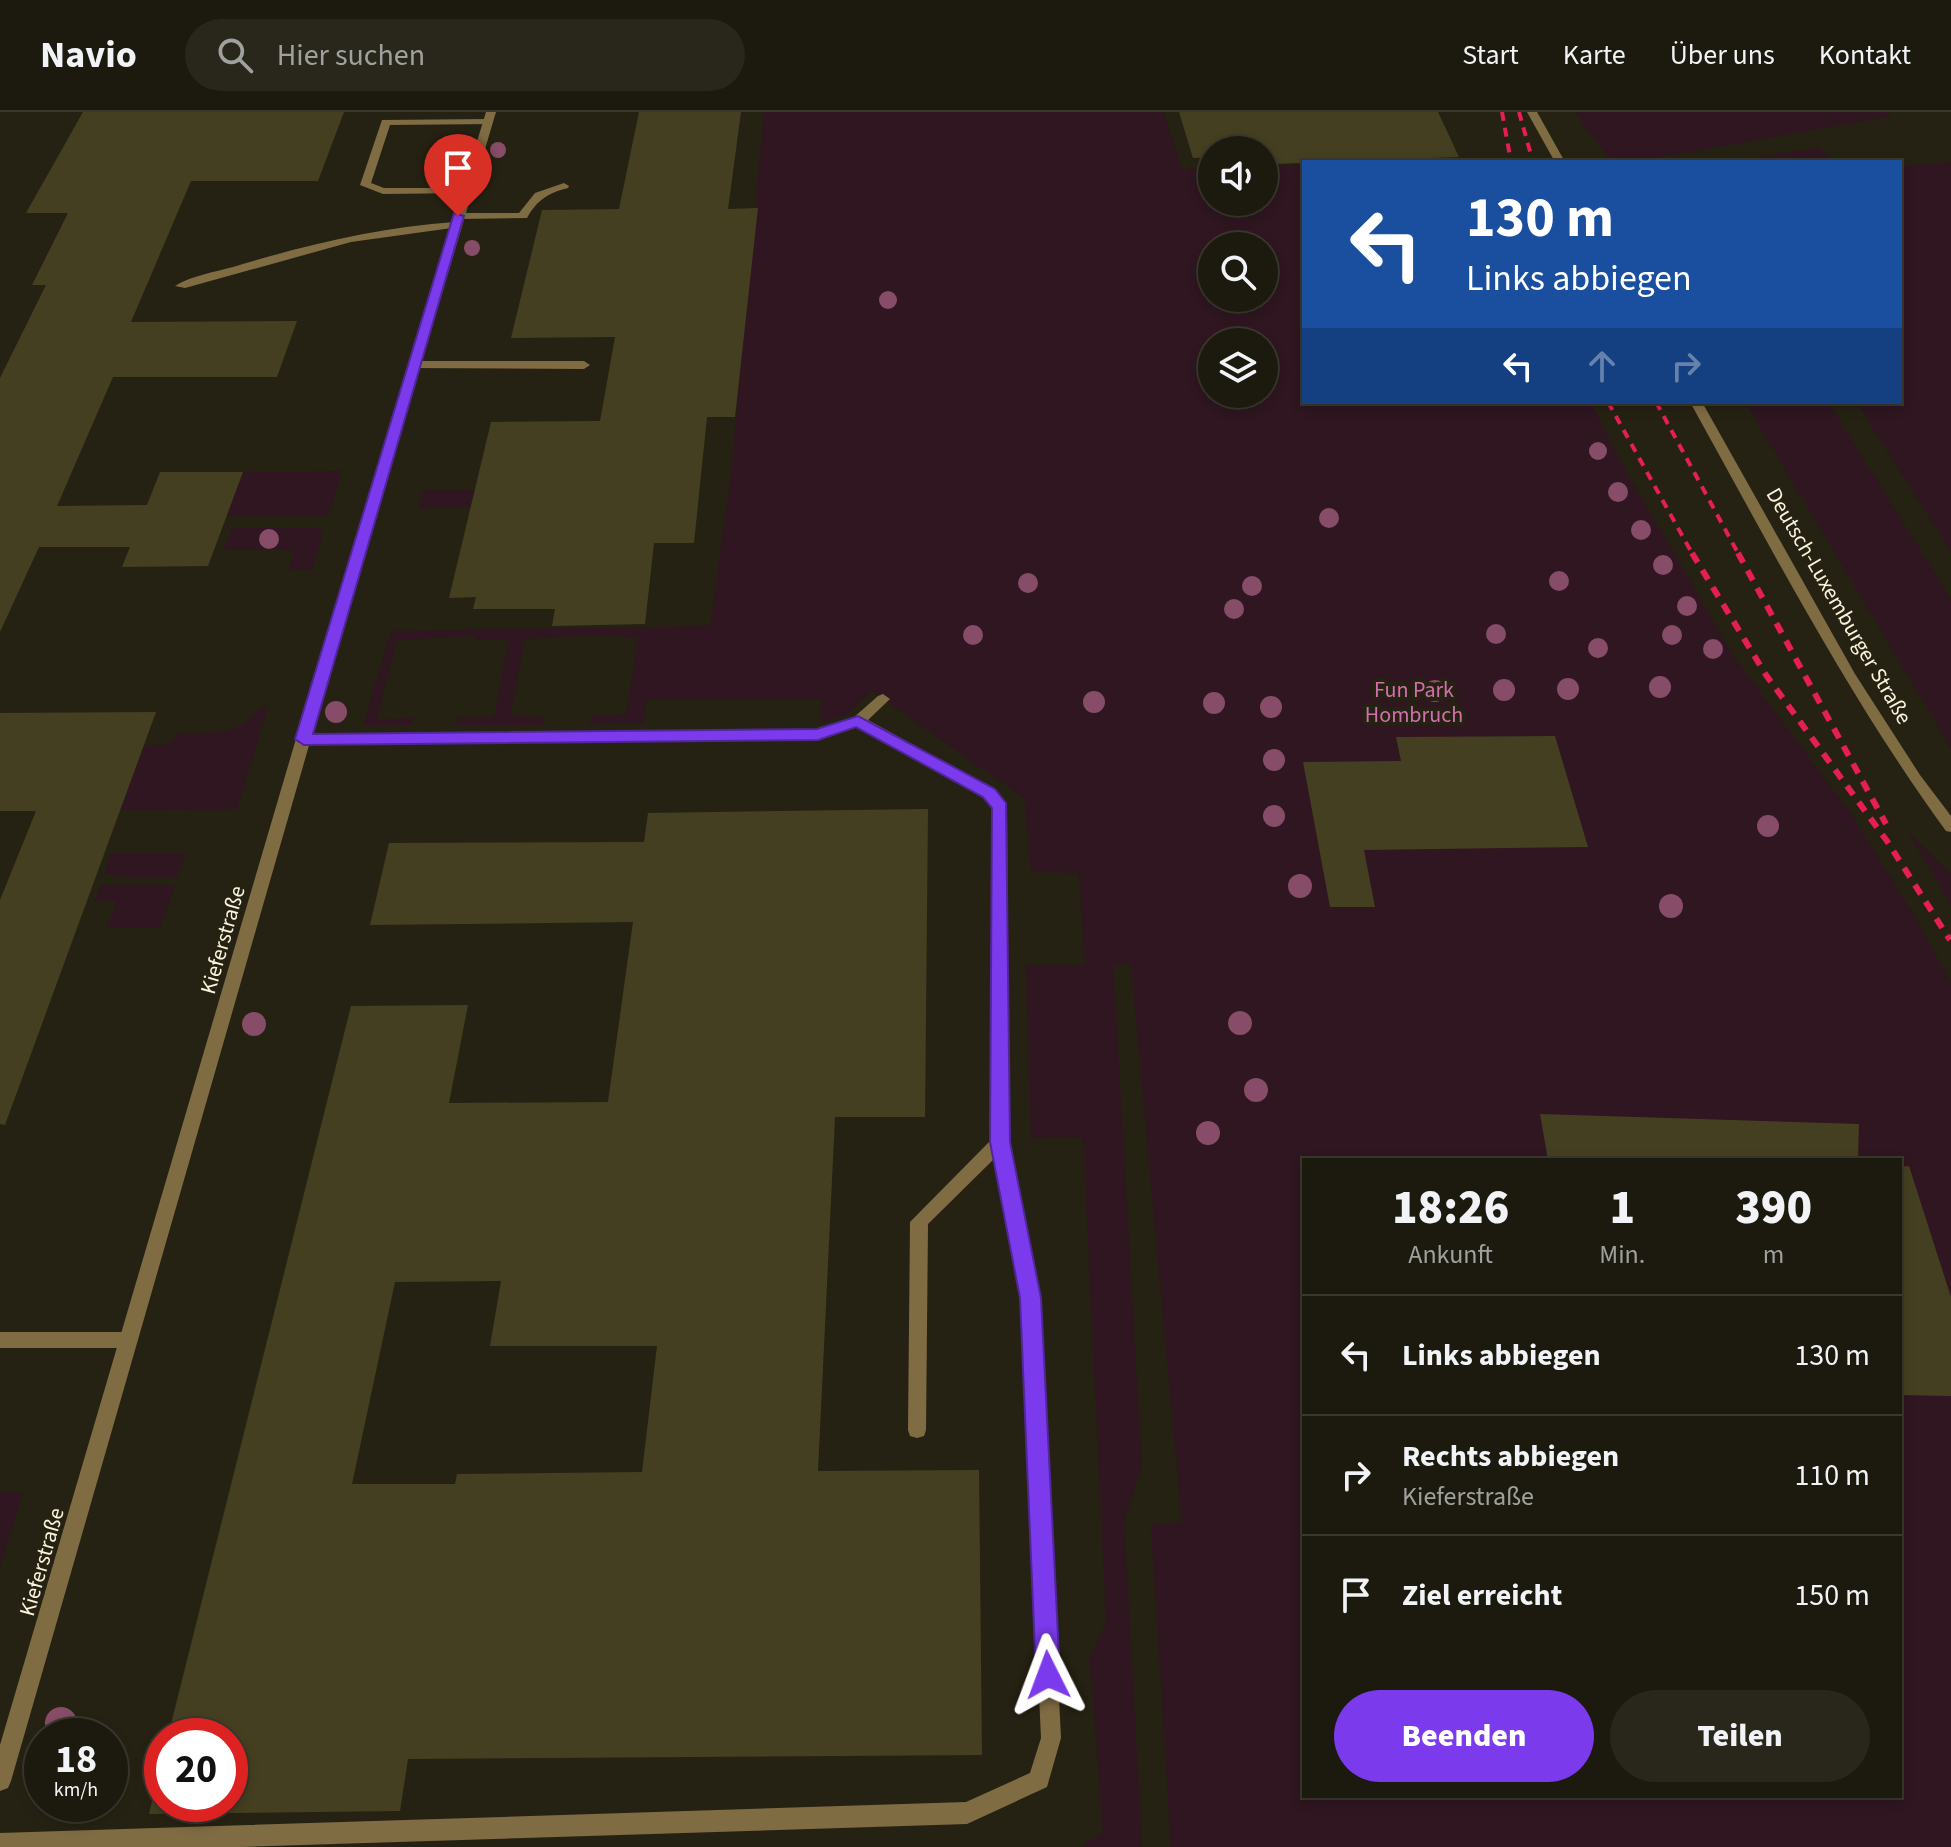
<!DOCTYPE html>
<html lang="de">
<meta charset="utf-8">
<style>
body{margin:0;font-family:"Source Sans 3",sans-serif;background:#29271c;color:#f1f3f6;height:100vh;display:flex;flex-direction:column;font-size:30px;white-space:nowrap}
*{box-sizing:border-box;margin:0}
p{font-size:26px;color:#a0a19e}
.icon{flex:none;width:44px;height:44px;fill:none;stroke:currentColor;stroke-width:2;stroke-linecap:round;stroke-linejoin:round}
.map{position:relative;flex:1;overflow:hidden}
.sheet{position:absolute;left:1302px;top:1046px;width:600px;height:640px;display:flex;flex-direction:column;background:#1c1a0e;border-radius:0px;box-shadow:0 4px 12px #0003,0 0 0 2px #3a382e}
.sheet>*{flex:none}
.banner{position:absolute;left:1302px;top:48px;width:600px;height:244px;border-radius:0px;box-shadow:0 4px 12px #0003,0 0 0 2px #3a382e;background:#1a4fa0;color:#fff;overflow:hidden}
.buttons{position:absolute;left:1198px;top:24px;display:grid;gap:16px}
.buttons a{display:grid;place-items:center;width:80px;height:80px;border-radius:50%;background:#1c1a0e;box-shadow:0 4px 12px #0003,0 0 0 2px #3a382e;font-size:40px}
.speed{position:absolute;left:24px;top:1606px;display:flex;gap:16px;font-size:40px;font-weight:700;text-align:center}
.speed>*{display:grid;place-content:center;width:104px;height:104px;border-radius:50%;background:#1c1a0e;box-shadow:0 4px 12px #0003,0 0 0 2px #3a382e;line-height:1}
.speed small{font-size:20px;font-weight:400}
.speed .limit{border:12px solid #d22;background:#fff;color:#111}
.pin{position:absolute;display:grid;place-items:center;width:68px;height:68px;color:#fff;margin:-82px -34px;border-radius:50% 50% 50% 0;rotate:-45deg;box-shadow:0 0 8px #0007}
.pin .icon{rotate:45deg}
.me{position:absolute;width:88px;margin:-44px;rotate:357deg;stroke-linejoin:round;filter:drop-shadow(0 0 6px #0008)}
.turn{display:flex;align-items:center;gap:28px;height:168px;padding:0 32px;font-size:36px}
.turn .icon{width:104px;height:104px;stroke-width:2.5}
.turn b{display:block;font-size:56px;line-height:68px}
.lanes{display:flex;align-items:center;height:76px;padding:0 32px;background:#0003;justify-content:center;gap:40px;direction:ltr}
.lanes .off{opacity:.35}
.eta{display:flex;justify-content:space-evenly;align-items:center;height:136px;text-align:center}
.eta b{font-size:48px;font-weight:800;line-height:56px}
.action{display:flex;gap:16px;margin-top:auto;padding:16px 32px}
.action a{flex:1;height:92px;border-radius:48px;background:#7c3aed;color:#fff;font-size:32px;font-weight:800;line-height:92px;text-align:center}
.action a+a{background:#29271c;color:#f1f3f6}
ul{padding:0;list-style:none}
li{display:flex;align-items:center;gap:24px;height:120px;padding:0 32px;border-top:2px solid #3a382e}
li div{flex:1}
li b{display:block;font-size:30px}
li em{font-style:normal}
header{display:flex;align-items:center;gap:48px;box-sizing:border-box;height:112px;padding:0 40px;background:#1c1a0e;border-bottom:2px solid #3a382e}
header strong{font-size:38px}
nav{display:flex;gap:44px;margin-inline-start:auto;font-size:28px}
.search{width:560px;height:72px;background:#29271c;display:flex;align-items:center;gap:20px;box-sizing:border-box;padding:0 28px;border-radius:44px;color:#a0a19e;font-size:30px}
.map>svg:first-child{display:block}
.green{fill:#2f1620;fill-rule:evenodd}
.building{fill:#453f21;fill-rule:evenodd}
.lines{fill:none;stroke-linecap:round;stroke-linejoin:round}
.service{fill:#806c43;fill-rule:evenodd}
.minor{fill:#806c43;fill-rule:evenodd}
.rail-far1{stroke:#e51e53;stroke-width:4;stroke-dasharray:9 7;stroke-linecap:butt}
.rail{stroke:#e51e53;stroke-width:6;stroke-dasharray:11 9;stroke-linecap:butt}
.tree{fill:#864c68}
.route{fill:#7c3aed;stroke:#51269a;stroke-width:2}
.labels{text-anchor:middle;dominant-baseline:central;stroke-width:8;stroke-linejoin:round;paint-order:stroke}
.street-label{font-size:22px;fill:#fbf3dc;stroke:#262213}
.park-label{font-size:22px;fill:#d46fad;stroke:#262213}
</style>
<header>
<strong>Navio</strong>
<div class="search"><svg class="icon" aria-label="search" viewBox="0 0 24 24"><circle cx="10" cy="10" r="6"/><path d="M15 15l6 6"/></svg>Hier suchen</div>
<nav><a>Start</a><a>Karte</a><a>Über uns</a><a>Kontakt</a></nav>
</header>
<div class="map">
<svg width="1951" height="1735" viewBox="0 0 1951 1735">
<rect width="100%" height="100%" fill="#262213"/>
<path class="green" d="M764 0H1164L1182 57 1212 56V90H1264V54L1304 53V290H1591L1621 350 1736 548 1851 702 1917 808 1951 870V1735H1171L1151 1412 1182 1411 1131 852 1113 853 1142 1354 1124 1410 1142 1735H1082L1103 1720 1090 1546 1106 1509 1083 1026H1031L1026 853H1085L1079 761 1031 760 1025 687 872 579 846 603 820 611 821 587 646 588 643 611 590 612 591 604 626 603 638 526 603 523 525 527 510 604 545 605 543 613H456L458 605H494L509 528H475V524L397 528 377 607 413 606 411 613H363L391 519 710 514 731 363ZM1212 134H1264V186H1212ZM1212 230H1264V282H1212ZM1304 1048H1900V1684H1304Z
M1575 0H1889L1891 4 1632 50H1612Z
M1819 35 1834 50H1731Z
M1951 50V439L1856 290H1900V54Z
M1745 290H1828L1951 487V636Z
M342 359 329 403 226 404 243 360Z
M424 378H475L470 395 419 396Z
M232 416H318L323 421 312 458H289L293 438H224Z
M268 594 237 697 120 698 144 633H167L177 622C198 621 223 623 242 613 252 607 256 596 268 594Z
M1908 720 1951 762V793Z
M111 742H185L177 765H124L104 761Z
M101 773 175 774 160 815H108L117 789H95Z
M0 1380H23L0 1454Z"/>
<path class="building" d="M83 0H344L318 69H191L131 210 297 209 277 265H113L57 394 147 393 160 360H243L208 454 122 455 130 435H39L0 520V266L46 173H32L68 101H26Z
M639 0H741L728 97 758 96 735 305H707L694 431H654L645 512 552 514 555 497H473L476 485 449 486 491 310 600 309 615 225 511 226 542 98 619 97Z
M1179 0H1438L1459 45 1271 52 1264 38H1212V45L1193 46Z
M156 600 5 1013 0 1012V788L36 699H0V601Z
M1555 624 1588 735 1364 738 1375 795H1330L1303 650 1401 649 1396 625Z
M928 697 925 1005H835L818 1359 979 1358 982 1643 408 1647 400 1699 149 1702 162 1647V1692H230V1624H168L351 894 468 893 449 991 608 990 633 810 370 813 389 731 644 730 648 701ZM501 1169 490 1234H657L642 1360 457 1362 455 1372H352L395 1170Z
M1540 1002 1859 1012 1858 1048H1548Z
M1909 1054 1951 1185V1284L1900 1283V1055Z"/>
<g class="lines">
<path class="service" d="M488 7 492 8V12L390 13 371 71 384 76H466L470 77V81L383 82 360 73 382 8Z
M564 71 569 74 568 76C548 81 537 88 527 106L458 107 453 104 458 101H519L535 81Z
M455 110 461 113 459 115 351 130 185 176 175 174C190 164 215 160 233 155 306 133 379 115 455 110Z
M413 249H584L590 253 584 257 409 256 407 253Z
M883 582 890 587 868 608 994 677 1007 695 1009 1030 1039 1186 1061 1626 1047 1675 967 1712 240 1735H0V1721L966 1690 1030 1661 1041 1626 1021 1186 995 1046 928 1112 926 1318 924 1324 917 1326 910 1324 908 1318 910 1110 991 1028 993 696 984 685 857 614 818 628 304 632 297 627 304 622 817 618 853 606 878 584Z
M0 1220H129L135 1223 138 1228 135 1233 129 1236H0Z"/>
<path class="minor" d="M486 0H496L352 484 11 1669 8 1676 0 1679V1633L338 484Z
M1527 0H1537L1565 50H1555Z
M1690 290H1702L1855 562 1920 663 1951 704V720L1946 719C1847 583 1771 436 1690 290Z"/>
<path class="rail-far1" d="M1502 0 1511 50
M1519 0 1533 50
M1608 290 1693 443
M1656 290 1739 443"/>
<path class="rail" d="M1692 441 1766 563 1887 729 1950 828
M1738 441 1886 712"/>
</g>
<g class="tree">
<circle cx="498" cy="38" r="8"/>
<circle cx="472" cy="136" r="8"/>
<circle cx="888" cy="188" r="9"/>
<circle cx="1598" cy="339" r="9"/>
<circle cx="1618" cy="380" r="10"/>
<circle cx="1329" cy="406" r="10"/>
<circle cx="1641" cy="418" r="10"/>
<circle cx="269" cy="427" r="10"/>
<circle cx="1663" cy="453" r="10"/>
<circle cx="1559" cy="469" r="10"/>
<circle cx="1028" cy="471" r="10"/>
<circle cx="1252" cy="474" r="10"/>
<circle cx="1687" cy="494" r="10"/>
<circle cx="1234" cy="497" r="10"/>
<circle cx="1496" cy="522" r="10"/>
<circle cx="973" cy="523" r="10"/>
<circle cx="1672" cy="523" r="10"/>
<circle cx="1598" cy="536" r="10"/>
<circle cx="1713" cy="537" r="10"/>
<circle cx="1660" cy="575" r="11"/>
<circle cx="1568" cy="577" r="11"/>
<circle cx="1504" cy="578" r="11"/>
<circle cx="1435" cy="579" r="11"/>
<circle cx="1094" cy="590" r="11"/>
<circle cx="1214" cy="591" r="11"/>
<circle cx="1271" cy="595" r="11"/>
<circle cx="336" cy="600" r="11"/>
<circle cx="1274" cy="648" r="11"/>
<circle cx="1274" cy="704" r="11"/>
<circle cx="1768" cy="714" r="11"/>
<circle cx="1300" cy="774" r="12"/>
<circle cx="1671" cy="794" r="12"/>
<circle cx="1240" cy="911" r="12"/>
<circle cx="254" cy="912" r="12"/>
<circle cx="1256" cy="978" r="12"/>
<circle cx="1208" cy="1021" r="12"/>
<circle cx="61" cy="1611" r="16"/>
</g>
<path class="route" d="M454 101 464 104 313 622 817 617 858 604 995 677 1006 691 1010 1030 1041 1186 1060 1563 1056 1571 1048 1574 1040 1571 1036 1563 1020 1186 990 1030 992 696 983 685 856 615 818 628 304 633 295 627Z"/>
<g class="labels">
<g class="street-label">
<text transform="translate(1839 494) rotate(60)">Deutsch-Luxemburger Straße</text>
<text transform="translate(223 828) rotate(-74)">Kieferstraße</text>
<text transform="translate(42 1450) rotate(-74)">Kieferstraße</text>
</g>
<g class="park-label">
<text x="1414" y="578">Fun Park<tspan x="1414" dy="25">Hombruch</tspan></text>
</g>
</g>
</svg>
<div class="buttons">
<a><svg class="icon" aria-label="sound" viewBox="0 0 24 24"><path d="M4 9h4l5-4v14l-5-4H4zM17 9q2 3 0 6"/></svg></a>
<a><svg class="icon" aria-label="search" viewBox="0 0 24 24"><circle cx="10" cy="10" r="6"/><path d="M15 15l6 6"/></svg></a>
<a><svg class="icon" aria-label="layers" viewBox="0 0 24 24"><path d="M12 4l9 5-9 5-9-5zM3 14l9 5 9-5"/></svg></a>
</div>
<div class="speed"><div>18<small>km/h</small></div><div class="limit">20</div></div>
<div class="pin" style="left:458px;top:104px;background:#d93025"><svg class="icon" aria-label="arrive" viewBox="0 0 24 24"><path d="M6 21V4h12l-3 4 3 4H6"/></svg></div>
<svg class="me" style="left:1048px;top:1563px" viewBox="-20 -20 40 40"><path d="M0-17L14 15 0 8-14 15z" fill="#7c3aed" stroke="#fff" stroke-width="4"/></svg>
<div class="banner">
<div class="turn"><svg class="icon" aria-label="left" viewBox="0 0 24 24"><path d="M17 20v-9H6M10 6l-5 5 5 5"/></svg><div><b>130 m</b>Links abbiegen</div></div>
<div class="lanes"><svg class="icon" aria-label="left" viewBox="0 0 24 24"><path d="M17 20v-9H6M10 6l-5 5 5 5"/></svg><svg class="icon off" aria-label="ahead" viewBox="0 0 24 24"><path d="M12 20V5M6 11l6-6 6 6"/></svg><svg class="icon off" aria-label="right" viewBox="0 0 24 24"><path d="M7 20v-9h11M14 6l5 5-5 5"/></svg></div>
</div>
<section class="sheet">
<div class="eta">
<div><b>18:26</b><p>Ankunft</p></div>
<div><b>1</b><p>Min.</p></div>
<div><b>390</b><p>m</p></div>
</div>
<ul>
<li><svg class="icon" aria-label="left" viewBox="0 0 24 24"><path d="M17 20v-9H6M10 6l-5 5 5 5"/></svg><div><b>Links abbiegen</b></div><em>130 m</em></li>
<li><svg class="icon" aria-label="right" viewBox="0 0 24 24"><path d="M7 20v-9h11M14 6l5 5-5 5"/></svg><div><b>Rechts abbiegen</b><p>Kieferstraße</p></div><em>110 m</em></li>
<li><svg class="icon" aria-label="arrive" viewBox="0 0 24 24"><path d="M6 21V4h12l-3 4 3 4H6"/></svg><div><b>Ziel erreicht</b></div><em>150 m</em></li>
</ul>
<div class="action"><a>Beenden</a><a>Teilen</a></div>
</section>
</div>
